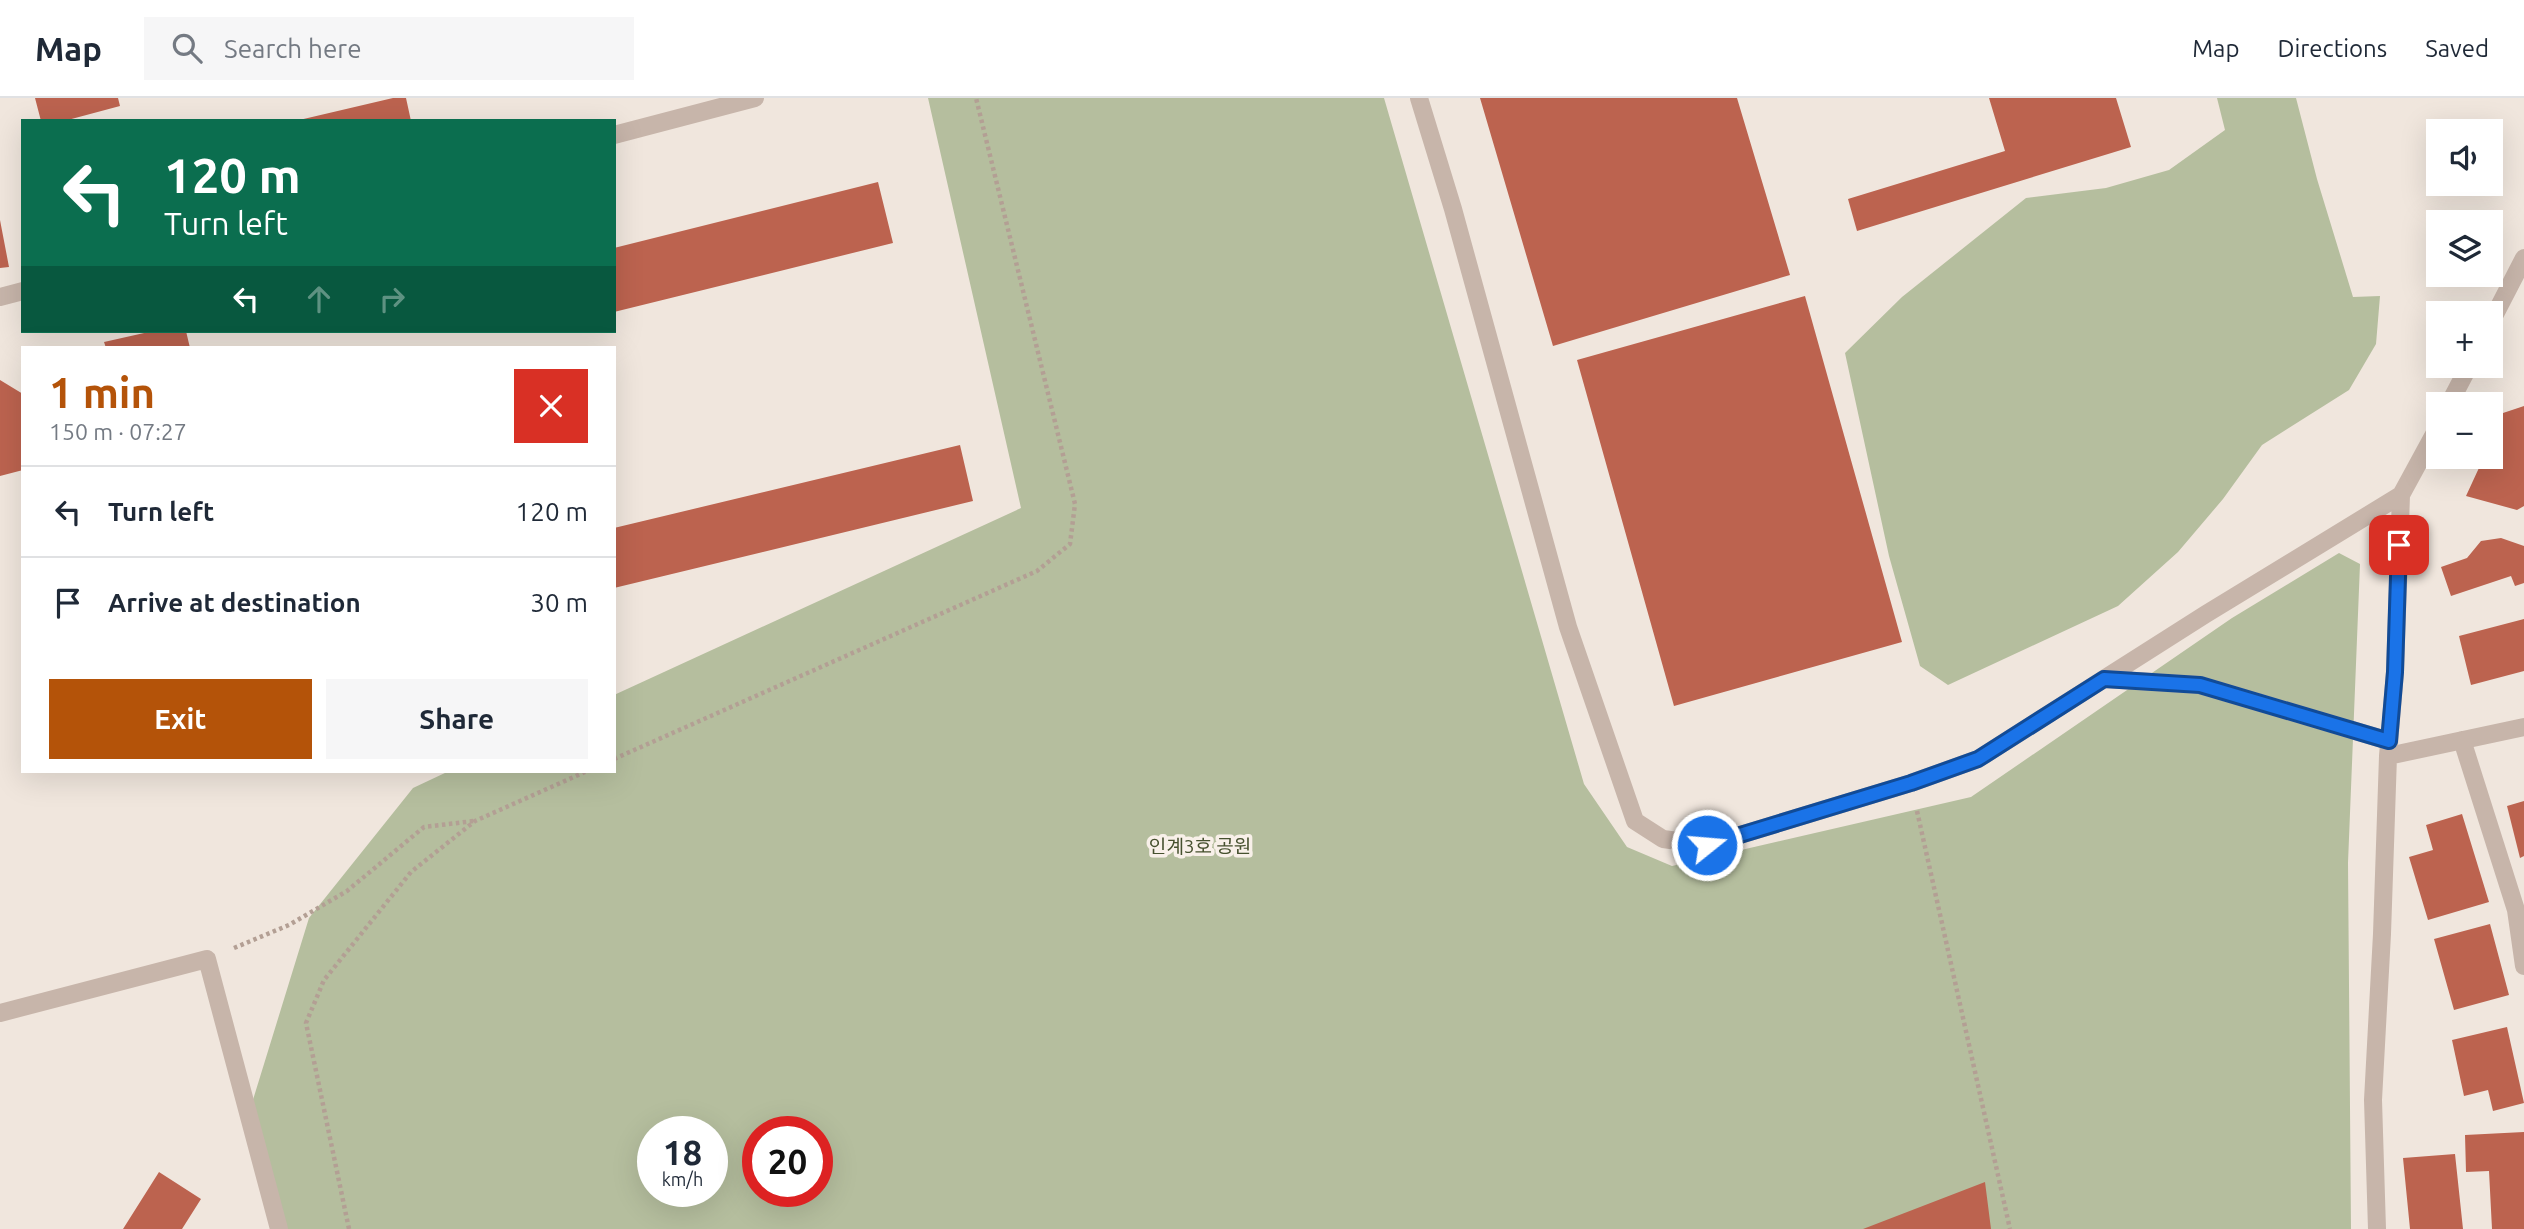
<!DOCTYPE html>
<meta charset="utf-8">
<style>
body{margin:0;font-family:Ubuntu,"Noto Sans KR",sans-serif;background:#f6f6f7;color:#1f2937;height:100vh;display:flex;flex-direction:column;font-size:26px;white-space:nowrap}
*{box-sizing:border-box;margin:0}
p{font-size:23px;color:#747a83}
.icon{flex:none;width:38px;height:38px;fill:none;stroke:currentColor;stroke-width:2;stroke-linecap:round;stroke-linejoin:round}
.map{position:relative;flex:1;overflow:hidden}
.panel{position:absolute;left:21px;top:248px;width:595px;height:427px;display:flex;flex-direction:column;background:#fff;border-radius:0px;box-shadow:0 7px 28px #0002}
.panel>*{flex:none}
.guide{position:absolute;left:21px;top:21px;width:595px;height:214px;border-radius:0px;box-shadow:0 7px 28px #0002;background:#0b6e4f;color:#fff;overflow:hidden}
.tools{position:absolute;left:2426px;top:21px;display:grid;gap:14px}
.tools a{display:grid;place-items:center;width:77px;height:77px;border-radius:0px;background:#fff;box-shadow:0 7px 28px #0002;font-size:35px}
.speed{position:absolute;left:637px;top:1018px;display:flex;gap:14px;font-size:35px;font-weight:700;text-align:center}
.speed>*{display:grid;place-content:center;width:91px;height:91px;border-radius:50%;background:#fff;box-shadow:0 7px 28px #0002;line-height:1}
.speed small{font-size:18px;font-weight:400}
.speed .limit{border:10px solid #d22;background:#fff;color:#111}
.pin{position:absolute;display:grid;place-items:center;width:60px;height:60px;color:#fff;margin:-30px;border-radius:14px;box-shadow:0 4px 10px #0006}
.me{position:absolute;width:77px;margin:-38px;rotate:73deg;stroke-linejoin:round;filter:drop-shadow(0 0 5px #0008)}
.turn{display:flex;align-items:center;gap:24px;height:147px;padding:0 28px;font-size:32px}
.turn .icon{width:91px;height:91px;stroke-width:2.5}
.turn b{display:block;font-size:49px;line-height:60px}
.lanes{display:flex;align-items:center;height:66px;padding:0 28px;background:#0003;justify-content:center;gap:35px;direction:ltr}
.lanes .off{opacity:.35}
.round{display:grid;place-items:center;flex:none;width:74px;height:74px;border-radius:0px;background:#f6f6f7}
.head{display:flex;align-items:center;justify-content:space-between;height:119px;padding:0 28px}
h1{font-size:42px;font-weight:600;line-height:52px;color:#b45309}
.action{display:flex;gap:14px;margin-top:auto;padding:14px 28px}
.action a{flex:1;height:80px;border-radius:0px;background:#b45309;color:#fff;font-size:28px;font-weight:600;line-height:80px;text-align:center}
.action a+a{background:#f6f6f7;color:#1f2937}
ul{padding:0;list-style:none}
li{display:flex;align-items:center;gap:21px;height:91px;padding:0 28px;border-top:2px solid #e0e1e3}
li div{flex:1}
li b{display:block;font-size:26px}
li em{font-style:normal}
header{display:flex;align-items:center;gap:42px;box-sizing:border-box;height:98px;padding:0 35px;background:#fff;border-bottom:2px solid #e0e1e3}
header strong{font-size:33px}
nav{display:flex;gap:38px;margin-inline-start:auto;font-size:24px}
.search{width:490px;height:63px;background:#f6f6f7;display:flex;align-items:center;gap:18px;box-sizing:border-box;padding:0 24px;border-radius:0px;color:#747a83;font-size:26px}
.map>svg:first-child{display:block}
.green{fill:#b5be9e;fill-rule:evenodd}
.building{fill:#bc634f}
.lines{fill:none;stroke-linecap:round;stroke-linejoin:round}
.path{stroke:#b39f94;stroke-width:4.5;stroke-dasharray:3.5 3.5;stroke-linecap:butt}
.minor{stroke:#c7b5aa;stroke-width:18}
.route-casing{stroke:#114b97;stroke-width:18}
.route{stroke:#1a73e8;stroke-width:12}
.labels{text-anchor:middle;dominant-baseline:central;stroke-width:7;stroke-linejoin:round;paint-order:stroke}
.park-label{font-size:19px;fill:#46512f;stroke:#f8f0e9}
</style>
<header>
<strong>Map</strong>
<div class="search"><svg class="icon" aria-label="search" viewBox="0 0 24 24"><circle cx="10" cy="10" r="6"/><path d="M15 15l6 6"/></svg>Search here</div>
<nav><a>Map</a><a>Directions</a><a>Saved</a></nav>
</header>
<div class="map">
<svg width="2524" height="1131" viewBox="0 0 2524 1131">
<rect width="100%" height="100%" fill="#f0e6dd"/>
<path class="green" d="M928 0H1384L1584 686 1627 749 1672 768 1971 699 2232 520 2339 455 2360 466 2348 765 2351 1131H274L244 1031 309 820 413 690 447 674H614V597L1021 410ZM653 1034H712V1094H653ZM758 1034H817V1094H758Z
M2217 0H2296L2317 81 2353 199 2380 198 2376 246 2349 292 2262 347 2223 401 2178 454 2118 508 1948 587 1920 568 1889 458 1845 255 1902 199 2026 100 2106 90 2169 72 2225 32Z"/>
<path class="building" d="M35 0H118L120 8 64 23H41Z
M393 0H406L411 23H295Z
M1480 0H1737L1790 177 1553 248Z
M1989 0H2116L2131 49 1857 133 1848 101 2005 53Z
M878 84 893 145 614 214V150Z
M0 122 9 169 0 170Z
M1805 198 1902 544 1674 608 1577 262Z
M153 233H186L190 250H106L104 244Z
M0 282 23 296V372L0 378Z
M2524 308V408L2517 412 2466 398 2484 359H2490V344L2503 315Z
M960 347 973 403 614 490V430Z
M2501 440 2524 448V485L2515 488 2511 478 2451 498 2441 469 2467 460 2481 443Z
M2524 521V573L2471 587 2459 538Z
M2524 703V758L2520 760 2507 708Z
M2462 716 2489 804 2428 822 2409 759 2433 752 2426 727Z
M2490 826 2509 897 2454 912 2434 841Z
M2507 929 2524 1005 2493 1013 2488 992 2464 998 2452 942Z
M2524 1034V1131H2492L2489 1073 2466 1074 2465 1037Z
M2455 1056 2463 1131H2410L2403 1060Z
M159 1074 201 1101 182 1131H123Z
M1985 1084 1991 1131H1863Z"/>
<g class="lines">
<path class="path" d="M614 661 1037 473 1070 446 1075 406 976 0
M1917 713 2010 1131
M234 850 289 827 347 793 424 729 474 723
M349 1131 306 925 324 882 411 774 475 723 585 674"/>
<path class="minor" d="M1419 0 1453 111 1568 529 1635 723 1663 741 1707 747 1911 685 1978 661 2206 516 2401 397 2438 329
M614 37 755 0
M0 199 23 193
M2490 226 2524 160
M2449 306 2469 268
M2104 581 2200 587 2389 643
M2462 642 2516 812 2524 868
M2388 658 2524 629
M0 915 207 861 279 1131
M2377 1131 2373 1002 2382 836 2388 658 2395 574 2401 397"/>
</g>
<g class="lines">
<defs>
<path id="route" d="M1707 747 1911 685 1978 661 2104 581 2200 587 2389 643 2395 574 2399 447"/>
</defs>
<use href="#route" class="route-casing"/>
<use href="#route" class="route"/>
</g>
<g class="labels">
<g class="park-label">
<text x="1200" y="748">인계3호 공원</text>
</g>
</g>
</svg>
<div class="tools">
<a><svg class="icon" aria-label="sound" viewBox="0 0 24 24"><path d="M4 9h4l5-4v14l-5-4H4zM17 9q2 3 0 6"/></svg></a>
<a><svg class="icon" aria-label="layers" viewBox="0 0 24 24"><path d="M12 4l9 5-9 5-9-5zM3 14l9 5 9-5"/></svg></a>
<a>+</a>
<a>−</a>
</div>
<div class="speed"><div>18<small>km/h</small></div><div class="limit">20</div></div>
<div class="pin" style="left:2399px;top:447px;background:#d93025"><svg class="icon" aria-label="arrive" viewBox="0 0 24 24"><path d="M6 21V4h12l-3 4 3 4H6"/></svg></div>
<svg class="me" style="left:1707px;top:747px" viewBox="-20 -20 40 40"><circle r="17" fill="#1a73e8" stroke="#fff" stroke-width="3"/><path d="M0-11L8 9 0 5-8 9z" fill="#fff"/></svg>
<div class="guide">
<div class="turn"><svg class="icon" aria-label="left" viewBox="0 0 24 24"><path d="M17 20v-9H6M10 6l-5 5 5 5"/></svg><div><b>120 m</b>Turn left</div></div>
<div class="lanes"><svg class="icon" aria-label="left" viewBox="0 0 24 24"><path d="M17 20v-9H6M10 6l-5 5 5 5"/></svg><svg class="icon off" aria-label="ahead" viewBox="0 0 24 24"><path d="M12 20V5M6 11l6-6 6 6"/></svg><svg class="icon off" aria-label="right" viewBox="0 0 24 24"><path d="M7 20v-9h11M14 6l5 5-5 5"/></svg></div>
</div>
<section class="panel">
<div class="head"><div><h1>1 min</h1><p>150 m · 07:27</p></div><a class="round" style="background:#d93025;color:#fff"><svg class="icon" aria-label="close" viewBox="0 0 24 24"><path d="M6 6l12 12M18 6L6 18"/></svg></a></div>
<ul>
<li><svg class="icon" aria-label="left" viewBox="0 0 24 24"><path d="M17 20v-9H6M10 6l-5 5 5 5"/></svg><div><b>Turn left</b></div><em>120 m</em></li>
<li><svg class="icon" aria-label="arrive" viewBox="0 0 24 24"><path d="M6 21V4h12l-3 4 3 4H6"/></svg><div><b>Arrive at destination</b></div><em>30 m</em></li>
</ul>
<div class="action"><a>Exit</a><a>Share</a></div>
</section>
</div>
